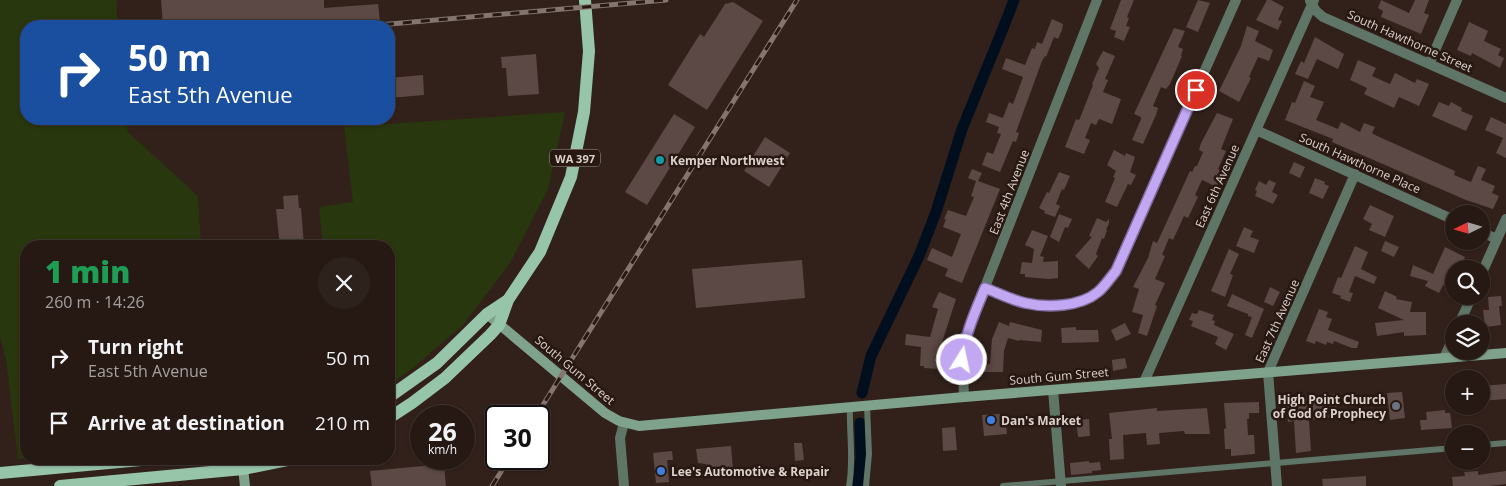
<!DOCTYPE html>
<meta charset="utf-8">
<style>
body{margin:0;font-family:"Open Sans",sans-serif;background:#2e221d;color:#f1f3f6;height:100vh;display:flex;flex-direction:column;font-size:19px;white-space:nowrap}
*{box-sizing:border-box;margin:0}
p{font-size:16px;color:#a4a0a0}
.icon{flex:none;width:28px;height:28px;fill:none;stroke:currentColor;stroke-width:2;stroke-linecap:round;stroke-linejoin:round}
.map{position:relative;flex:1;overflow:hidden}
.sheet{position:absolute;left:20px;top:240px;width:375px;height:225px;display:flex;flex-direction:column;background:#261914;border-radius:20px;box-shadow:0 1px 4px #0004,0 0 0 1px #423834}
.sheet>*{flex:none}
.guide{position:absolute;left:20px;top:20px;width:375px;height:105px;border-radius:20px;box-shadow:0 1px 4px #0004,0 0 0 1px #423834;background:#1a4fa0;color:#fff;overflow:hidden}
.needle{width:32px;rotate:265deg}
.tools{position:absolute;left:1445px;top:205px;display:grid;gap:10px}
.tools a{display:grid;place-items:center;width:45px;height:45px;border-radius:50%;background:#261914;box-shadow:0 1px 4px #0004,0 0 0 1px #423834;font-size:25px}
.speed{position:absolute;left:410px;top:405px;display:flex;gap:10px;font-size:25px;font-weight:700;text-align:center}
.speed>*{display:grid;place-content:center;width:65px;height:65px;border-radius:50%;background:#261914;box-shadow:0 1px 4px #0004,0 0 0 1px #423834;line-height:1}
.speed small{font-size:12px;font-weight:400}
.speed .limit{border:2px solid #111;border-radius:8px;background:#fff;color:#111}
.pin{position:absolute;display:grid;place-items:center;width:42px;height:42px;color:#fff;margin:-21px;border:2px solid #fff;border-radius:50%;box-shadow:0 1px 5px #0007}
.me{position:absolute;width:55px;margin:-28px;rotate:10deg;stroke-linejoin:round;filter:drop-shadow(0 0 4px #0008)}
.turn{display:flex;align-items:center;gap:18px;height:105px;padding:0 25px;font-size:22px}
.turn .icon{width:65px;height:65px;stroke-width:2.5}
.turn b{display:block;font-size:35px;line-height:42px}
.round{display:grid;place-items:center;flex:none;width:52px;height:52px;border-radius:26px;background:#2e221d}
.overview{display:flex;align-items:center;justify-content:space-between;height:85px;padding:0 25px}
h1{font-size:30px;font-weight:800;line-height:38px;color:#1e9e55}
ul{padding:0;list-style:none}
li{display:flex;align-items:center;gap:15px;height:65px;padding:0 25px}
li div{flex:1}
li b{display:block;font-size:19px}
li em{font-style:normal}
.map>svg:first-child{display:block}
.green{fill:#28370d}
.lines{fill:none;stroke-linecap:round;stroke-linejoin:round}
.canal{stroke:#000e1d;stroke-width:11}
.building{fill:#5c4844}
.service{stroke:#5f7568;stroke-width:6}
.minor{stroke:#5f7568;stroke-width:10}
.secondary{stroke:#7fa28d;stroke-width:10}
.primary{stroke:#97c5aa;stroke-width:12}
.rail-casing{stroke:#847570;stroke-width:5}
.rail{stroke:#281812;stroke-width:3;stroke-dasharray:9;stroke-linecap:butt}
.route-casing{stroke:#7e6d9e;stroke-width:12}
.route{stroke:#c2a8f3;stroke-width:9}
.culture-dot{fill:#0f9aa8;stroke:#281812;stroke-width:2}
.worship-dot{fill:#6b7280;stroke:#281812;stroke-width:2}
.shop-dot{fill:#3f7fe0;stroke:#281812;stroke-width:2}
.labels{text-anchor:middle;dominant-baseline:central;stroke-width:5;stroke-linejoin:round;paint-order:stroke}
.shield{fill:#281812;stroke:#a79a95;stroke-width:1}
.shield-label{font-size:11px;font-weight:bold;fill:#ddd1cd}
.street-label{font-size:12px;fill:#ddd1cd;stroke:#281812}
.poi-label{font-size:12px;font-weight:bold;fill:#ddd1cd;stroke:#281812;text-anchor:start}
</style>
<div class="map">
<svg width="1506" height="486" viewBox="0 0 1506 486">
<rect width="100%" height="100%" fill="#32211b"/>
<path class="green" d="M0 0H116L118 26H26V119H126L128 132 198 196 201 246H26L27 459H18L6 359 0 337Z
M565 112 548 189 510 263 463 325 413 368 389 385V246H323L319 207 353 202 344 127Z"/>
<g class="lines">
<path class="canal" d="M862 393 871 356 919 256 936 212 962 129 1004 26 1014 0
M858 486 861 458 860 423"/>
</g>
<path class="building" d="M161 0H324V8L378 4 380 21 319 26H163Z
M1121 0H1134L1127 17 1129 18 1126 26 1130 27 1124 41 1114 37 1116 31 1110 29Z
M1198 0 1210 3 1198 32 1186 27Z
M1267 0H1271L1284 7 1278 20 1282 21 1278 30 1256 20Z
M1381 0 1409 13 1415 0H1429L1424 13 1429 15 1421 34 1381 17 1383 11 1378 8Z
M733 2 763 21 707 110 668 85 700 34 704 37 725 4Z
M1052 19 1063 24 1062 30 1058 39 1054 37 1046 57 1045 56 1042 61 1016 132 1019 133 1016 142 1013 141 1000 172 982 165 987 152 993 154 1001 134 997 133 999 127 986 122 989 113 1003 118 1009 102 1013 104 1023 77 1002 69 1006 58 1025 65 1032 48 1035 49 1037 42 1042 44Z
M1469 22 1488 31 1484 41 1501 49 1498 55 1504 58 1500 68 1472 53 1471 56 1457 50Z
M1247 26 1259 31 1255 41 1273 50 1269 61 1258 57 1249 77 1251 78 1239 102 1219 91 1241 46Z
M1174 28 1185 31 1178 47 1183 49 1181 56H1182L1170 84 1166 89 1161 87 1153 106 1158 108 1156 115 1143 144 1132 140 1141 119V117L1134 114Z
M1315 37 1344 54 1338 69 1317 59 1308 79 1295 74 1301 61 1304 63Z
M1103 51 1115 56 1105 79 1108 80 1103 92 1121 99 1112 124 1099 119 1096 125 1091 123 1085 138 1090 140 1084 154 1065 147 1076 119 1079 120 1080 118 1093 85 1092 84 1099 68 1096 64Z
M536 54 539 94 508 96 506 68H502L501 57Z
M1358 60 1376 68 1372 76 1390 84 1395 73 1415 83 1417 79 1429 84 1419 106 1399 97 1394 108 1364 94 1367 88 1350 80Z
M423 75 424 95 389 98V78Z
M1304 81 1315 86 1310 97 1324 102 1316 120 1338 129 1341 122 1360 132 1364 123 1375 127 1372 133 1375 135 1455 171 1454 175 1471 182 1478 166 1486 169 1481 180 1495 186 1492 193 1499 196 1493 209 1466 200 1332 142 1333 139 1285 120 1292 102 1295 103Z
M1439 102 1449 106 1451 102 1462 108 1461 111 1473 116 1466 131 1432 116Z
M1217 113 1233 119 1221 149 1226 151 1218 169 1224 172 1217 187 1202 180 1195 195 1198 197 1188 218 1184 216 1173 240 1169 238 1162 255 1165 256 1155 279 1165 283 1155 305 1157 306 1147 336 1138 333 1143 315 1132 312 1139 289 1133 287 1148 258 1153 241 1157 243 1190 171 1192 172 1195 166H1197L1203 152 1199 150 1201 143Z
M674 114 695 127 647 205 625 192Z
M1491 117 1506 124V158L1496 153 1503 138 1485 130Z
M765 137 790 153 769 187 744 171Z
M1114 150 1125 156 1126 153 1135 157 1130 172 1136 175 1131 185 1128 184 1117 207 1105 202 1115 178 1113 177 1116 171 1107 165Z
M1294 162 1305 167 1300 178 1289 173Z
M972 169 982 173 978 181 1000 189 962 283 945 276 948 269 927 260 932 248 952 257 961 234 943 227 946 219H944L948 210 966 216 974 197 971 196 976 181 968 178Z
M1059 172 1070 176 1064 190 1062 189 1056 204 1060 206 1055 217 1044 213 1045 211 1039 208 1047 192 1049 193Z
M1315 178 1325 182 1324 184 1329 186 1323 199 1309 193Z
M1269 180 1276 183 1272 192 1278 195 1273 204 1255 196 1257 191 1255 190 1259 181 1266 185Z
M298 195 299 208H301L304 246H280L276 209H284L283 196Z
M1370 205 1394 216 1385 237 1369 230 1372 224 1363 219Z
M1059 214 1072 219 1068 228 1065 227 1059 242 1050 237Z
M1097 218 1106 222 1109 219V223L1106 230H1107L1104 239 1102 238 1096 254 1098 256 1089 269 1075 256 1092 237 1089 236Z
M1244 227 1253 231 1250 237 1259 240 1254 253 1236 246Z
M1032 230 1048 236 1040 256 1044 257 1043 262 1058 261V278L1049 279 1025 277V274H1020L1022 262 1032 263 1034 249 1025 245Z
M1385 241 1399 247 1394 257 1381 251Z
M1355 246 1368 252 1361 269 1377 277 1374 284 1355 276 1349 292 1353 293 1350 302 1340 298 1341 296 1332 293 1338 277 1341 278Z
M1445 247 1465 257 1459 269 1452 266 1446 280 1447 281 1446 286 1443 285 1439 293 1425 286 1428 281 1410 276 1413 265 1433 274Z
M1229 249 1239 254 1230 274 1233 275 1225 297 1211 291Z
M802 260 805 298 696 308 692 269Z
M1270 287 1280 292 1273 306 1264 302Z
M1385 291 1397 297 1396 299 1412 302 1410 312H1426V335L1404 336V332L1377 336 1375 323 1404 320 1378 308Z
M939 292 956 299 938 355H940L938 369 924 368V366H920L921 347 905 345 906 334 930 337 938 309 932 307Z
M1232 294 1264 309 1252 338 1245 335 1252 317 1248 316V314L1227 306Z
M1501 296 1502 306H1499L1501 325 1486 327 1485 326 1483 310H1489L1488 297Z
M1319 309 1328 312 1326 317 1332 319 1328 330 1359 342 1357 348H1352L1334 341 1333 344 1327 342 1326 345 1316 341 1315 344 1306 341Z
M1199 310 1214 315 1212 320 1215 321 1214 325 1234 334 1226 350 1215 344 1218 337 1191 326 1193 321 1189 320 1192 313 1197 314Z
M999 322 1009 326 1010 322 1042 330 1041 342 1019 340V341L1008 338 1004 351 1003 372H977L988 364H990L992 339Z
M1125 323 1131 334 1116 341 1111 330Z
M1076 327V330H1098L1099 342 1062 343 1061 328Z
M1125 358 1127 368 1113 371 1112 360Z
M1506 384V399L1481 401V386Z
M1402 392 1405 418 1390 420 1387 393Z
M1335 394 1338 417 1309 420 1311 451 1296 453 1294 421 1288 422 1286 399Z
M1259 402V413H1249V419H1247L1248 435H1254L1255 454 1231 456V449H1225L1224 429 1226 428 1224 403Z
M1157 408V411L1207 408 1210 434H1185L1184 431 1159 433 1160 444 1147 445 1146 433 1123 435 1124 459 1110 460 1109 439H1112L1109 413Z
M1445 410V413H1450L1452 428 1421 430 1420 420H1427L1426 412Z
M1000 414 1001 425H1006L1007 434 984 436 982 415Z
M1089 419 1090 436 1078 437 1076 420Z
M955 427 957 450 943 451 942 428Z
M794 443H802L804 460 795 461Z
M731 446 733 470 706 471V464L698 463 696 449Z
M672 451 673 460H667L669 482 656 483 653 453Z
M1089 461V463L1100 462 1101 470 1092 471V473L1071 475 1070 463Z
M444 464 446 486H372L370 471Z
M1478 471V475L1506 471V484L1489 486H1453L1452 477 1465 476 1464 472Z
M1366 476V486H1323L1322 479Z"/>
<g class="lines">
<path class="service" d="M1481 445 1506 443
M849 486C854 460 849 434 850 407
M866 486 869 454 867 406
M1003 486 1454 448"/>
<path class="minor" d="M1310 1 1316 11 1323 17 1506 98
M1429 64 1457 0
M1256 130 1454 220
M1481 232 1497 239
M1481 275 1506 219
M985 288C998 293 1012 300 1025 303 1047 308 1080 307 1098 292 1105 286 1110 278 1116 271L1236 0
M1459 324 1472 296
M1444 358 1454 336
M1144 382 1314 0
M1053 390 1061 486
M964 397C963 371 961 352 969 328L1097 0
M624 486 620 438 624 423
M1277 486 1268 372 1355 174"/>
<path class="secondary" d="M487 314 605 413 619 421 639 426 964 397 1506 353
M242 459 245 486"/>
<path class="primary" d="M389 397 437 363 487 314 508 300
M389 418 412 403 445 378 490 335 499 325 508 300 540 252 571 177 584 112 589 51 585 0
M0 473 152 459
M60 486 243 469 292 459"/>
<defs>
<path id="rail" d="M367 26 666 0
M536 416 797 0
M492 486 509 459"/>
</defs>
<use href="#rail" class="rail-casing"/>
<use href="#rail" class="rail"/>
</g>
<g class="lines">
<defs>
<path id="route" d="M962 360C965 334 975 312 985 288 998 293 1012 300 1025 303 1047 308 1080 307 1098 292 1105 286 1110 278 1116 271L1196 90"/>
</defs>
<use href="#route" class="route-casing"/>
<use href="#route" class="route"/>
</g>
<circle class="culture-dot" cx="660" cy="160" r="5"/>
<circle class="worship-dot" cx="1396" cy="406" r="5"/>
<g class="shop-dot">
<circle cx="991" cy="420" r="5"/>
<circle cx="661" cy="471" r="5"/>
</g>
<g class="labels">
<rect class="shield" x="550" y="149.5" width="50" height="17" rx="4"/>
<g class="shield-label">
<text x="575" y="158">WA 397</text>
</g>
<g class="street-label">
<text transform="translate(1410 41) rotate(24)">South Hawthorne Street</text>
<text transform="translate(1360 163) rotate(24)">South Hawthorne Place</text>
<text transform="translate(1217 186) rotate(-66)">East 6th Avenue</text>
<text transform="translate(1009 192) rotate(-69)">East 4th Avenue</text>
<text transform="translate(1277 321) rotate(-66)">East 7th Avenue</text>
<text transform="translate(575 370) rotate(40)">South Gum Street</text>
<text transform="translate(1059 376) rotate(-5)">South Gum Street</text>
</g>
<g class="poi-label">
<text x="670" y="160">Kemper Northwest</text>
<text x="1386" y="399" text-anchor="end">High Point Church<tspan x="1386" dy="14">of God of Prophecy</tspan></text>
<text x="1001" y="420">Dan's Market</text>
<text x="671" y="471">Lee's Automotive &amp; Repair</text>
</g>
</g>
</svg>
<div class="tools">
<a><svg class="needle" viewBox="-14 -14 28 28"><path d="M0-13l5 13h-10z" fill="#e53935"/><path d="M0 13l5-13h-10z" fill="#a4a0a0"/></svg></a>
<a><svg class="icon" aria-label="search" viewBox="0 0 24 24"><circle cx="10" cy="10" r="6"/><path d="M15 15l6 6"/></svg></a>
<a><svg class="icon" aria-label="layers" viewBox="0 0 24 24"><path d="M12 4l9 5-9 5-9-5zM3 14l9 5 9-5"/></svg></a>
<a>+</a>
<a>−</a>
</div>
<div class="speed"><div>26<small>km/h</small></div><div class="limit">30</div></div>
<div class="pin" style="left:1196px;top:90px;background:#d93025"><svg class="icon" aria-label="arrive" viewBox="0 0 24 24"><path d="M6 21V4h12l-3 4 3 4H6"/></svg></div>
<svg class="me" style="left:962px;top:360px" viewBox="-20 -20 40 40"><circle r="17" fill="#c2a8f3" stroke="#fff" stroke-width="3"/><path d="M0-11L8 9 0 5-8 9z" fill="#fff"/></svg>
<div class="guide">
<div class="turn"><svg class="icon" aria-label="right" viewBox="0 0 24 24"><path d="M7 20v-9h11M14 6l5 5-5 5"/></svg><div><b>50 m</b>East 5th Avenue</div></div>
</div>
<section class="sheet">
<div class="overview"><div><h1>1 min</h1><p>260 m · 14:26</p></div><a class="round"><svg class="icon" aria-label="close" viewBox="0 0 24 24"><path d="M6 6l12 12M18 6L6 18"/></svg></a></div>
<ul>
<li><svg class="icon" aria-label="right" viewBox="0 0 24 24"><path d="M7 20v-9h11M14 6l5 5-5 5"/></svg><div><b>Turn right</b><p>East 5th Avenue</p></div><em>50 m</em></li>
<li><svg class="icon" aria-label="arrive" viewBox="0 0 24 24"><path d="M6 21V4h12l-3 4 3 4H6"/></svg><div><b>Arrive at destination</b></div><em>210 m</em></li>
</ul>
</section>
</div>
